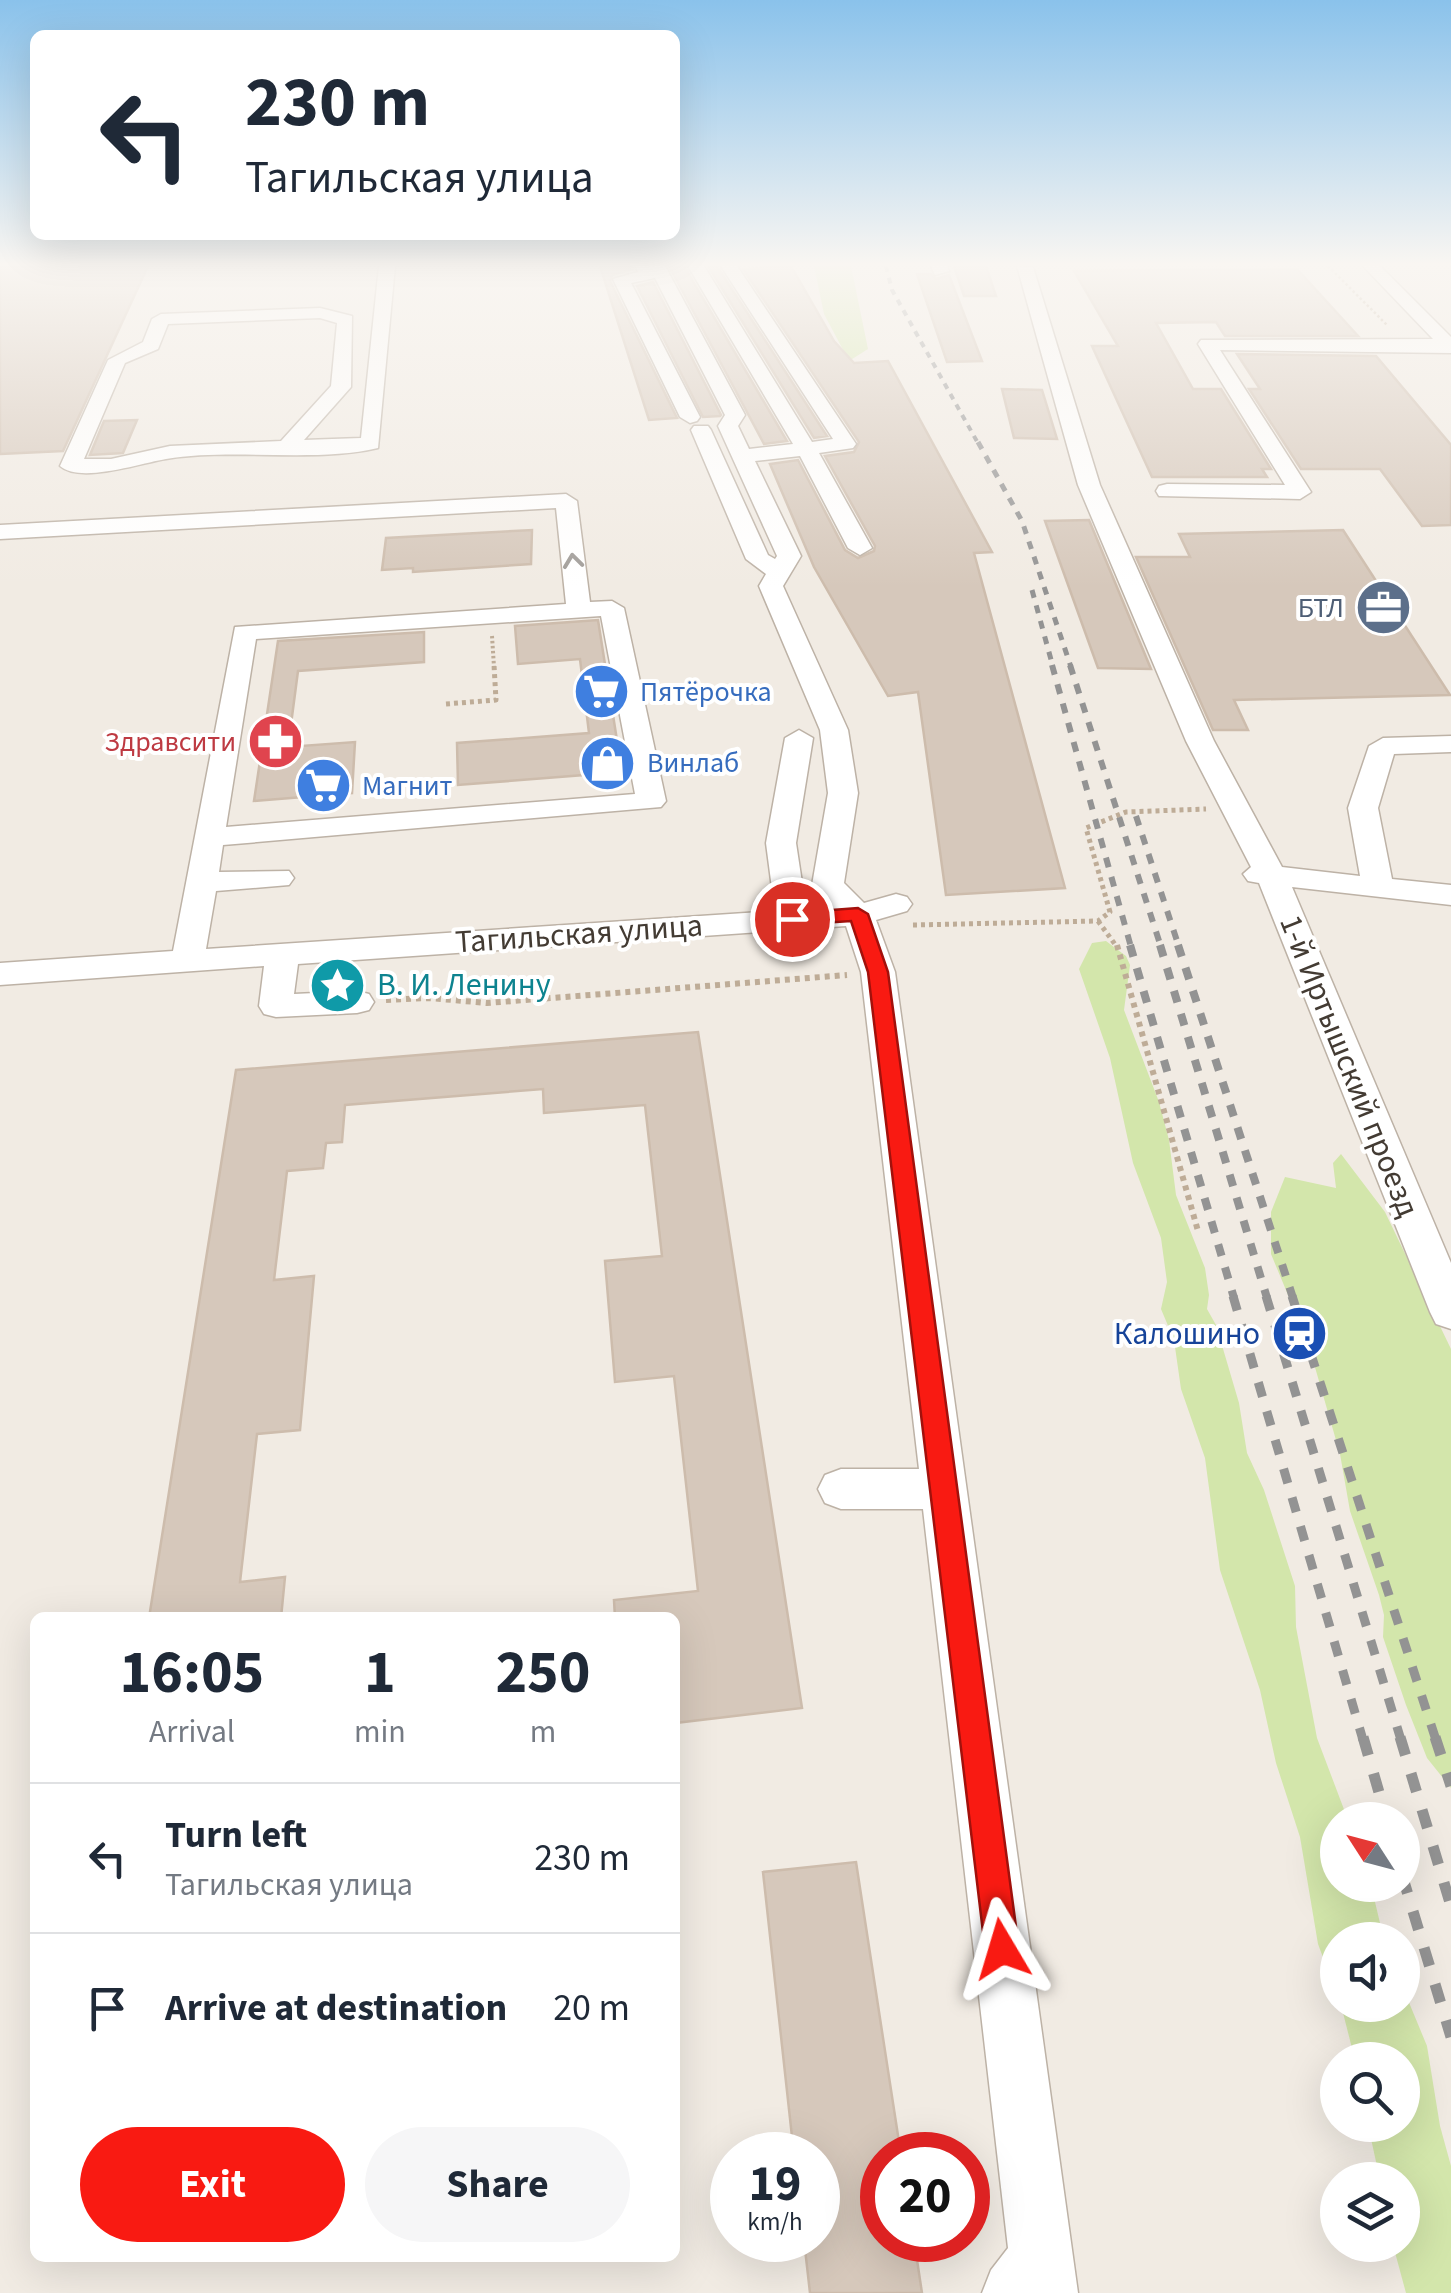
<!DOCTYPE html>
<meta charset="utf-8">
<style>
body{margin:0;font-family:"Source Sans 3",sans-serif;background:#f6f6f7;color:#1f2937;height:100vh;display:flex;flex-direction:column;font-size:38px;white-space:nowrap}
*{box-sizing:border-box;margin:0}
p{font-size:32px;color:#747a83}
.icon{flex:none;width:55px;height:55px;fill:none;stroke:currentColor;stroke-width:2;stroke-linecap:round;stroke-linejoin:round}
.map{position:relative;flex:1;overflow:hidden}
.side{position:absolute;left:30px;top:1612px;width:650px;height:650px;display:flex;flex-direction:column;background:#fff;border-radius:15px;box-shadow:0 10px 40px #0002}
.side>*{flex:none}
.banner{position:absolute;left:30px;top:30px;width:650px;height:210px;border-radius:15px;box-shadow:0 10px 40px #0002;background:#fff;color:#1f2937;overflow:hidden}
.needle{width:65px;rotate:306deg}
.tools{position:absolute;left:1320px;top:1802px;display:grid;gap:20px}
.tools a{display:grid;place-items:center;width:100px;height:100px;border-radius:50%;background:#fff;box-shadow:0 10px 40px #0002;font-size:50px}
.speed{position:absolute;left:710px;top:2132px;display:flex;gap:20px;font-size:50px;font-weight:700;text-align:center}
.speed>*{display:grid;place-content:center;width:130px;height:130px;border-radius:50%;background:#fff;box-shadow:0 10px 40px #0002;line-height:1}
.speed small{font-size:25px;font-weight:400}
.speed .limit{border:15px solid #d22;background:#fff;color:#111}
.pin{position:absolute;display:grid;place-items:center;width:85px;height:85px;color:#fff;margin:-42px;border:5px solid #fff;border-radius:50%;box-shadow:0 2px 10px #0007}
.me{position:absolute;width:110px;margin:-55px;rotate:353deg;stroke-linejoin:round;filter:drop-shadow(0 0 8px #0008)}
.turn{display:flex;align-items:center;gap:35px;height:210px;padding:0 50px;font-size:45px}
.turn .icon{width:130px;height:130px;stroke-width:2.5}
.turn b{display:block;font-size:70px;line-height:85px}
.eta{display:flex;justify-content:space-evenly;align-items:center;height:170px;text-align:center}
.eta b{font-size:60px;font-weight:700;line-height:70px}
.cta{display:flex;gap:20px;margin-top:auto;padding:20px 50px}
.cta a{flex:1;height:115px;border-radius:60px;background:#f91a12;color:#fff;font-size:40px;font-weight:700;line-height:115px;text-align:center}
.cta a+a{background:#f6f6f7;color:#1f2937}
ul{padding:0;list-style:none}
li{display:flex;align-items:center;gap:30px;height:150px;padding:0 50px;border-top:2px solid #e0e1e3}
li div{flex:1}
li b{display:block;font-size:38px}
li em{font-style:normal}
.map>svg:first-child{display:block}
.green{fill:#d3e6ab}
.building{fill:#d6c8bb;stroke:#cdbcac;stroke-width:2.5}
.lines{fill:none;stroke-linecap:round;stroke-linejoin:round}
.minor-casing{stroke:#bdb2a6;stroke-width:3}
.path-far3{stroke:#beac97;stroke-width:2.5;stroke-dasharray:2.5 2.5;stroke-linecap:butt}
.path-far2{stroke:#beac97;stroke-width:4;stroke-dasharray:2.5 2.5;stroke-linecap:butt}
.path-far1{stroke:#beac97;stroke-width:5;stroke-dasharray:4 4;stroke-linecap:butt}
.path{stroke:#beac97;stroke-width:6;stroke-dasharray:5 5;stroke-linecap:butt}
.minor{fill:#fff;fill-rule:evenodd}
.rail-far5{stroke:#939393;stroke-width:4;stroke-dasharray:6 6;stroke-linecap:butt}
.rail-far4{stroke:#939393;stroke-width:5;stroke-dasharray:8 8;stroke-linecap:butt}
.rail-far3{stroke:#939393;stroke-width:6;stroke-dasharray:10 10;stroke-linecap:butt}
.rail-far2{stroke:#939393;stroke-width:8;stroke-dasharray:12 12;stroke-linecap:butt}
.rail-far1{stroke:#939393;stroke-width:9;stroke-dasharray:15 15;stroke-linecap:butt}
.rail{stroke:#939393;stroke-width:11;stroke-dasharray:19 19;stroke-linecap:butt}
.oneway{stroke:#a19d99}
.route{fill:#f91a12;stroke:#a2110c;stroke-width:2.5}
.labels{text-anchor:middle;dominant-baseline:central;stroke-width:8;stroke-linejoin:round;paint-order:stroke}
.far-service-label{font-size:28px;fill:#4e5e75;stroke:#fff;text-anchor:end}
.far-shop-label{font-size:28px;fill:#366cbe;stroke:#fff;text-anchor:start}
.far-health-label{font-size:28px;fill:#be3a42;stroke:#fff;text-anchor:end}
.street-label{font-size:32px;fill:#433b33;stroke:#fff}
.culture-label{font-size:32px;fill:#0d838f;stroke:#fff;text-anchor:start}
.transit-label{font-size:32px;fill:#164399;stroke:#fff;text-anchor:end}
</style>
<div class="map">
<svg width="1451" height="2293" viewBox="0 0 1451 2293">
<rect width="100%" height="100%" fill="#f1ebe3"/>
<path class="green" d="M814 266H851L868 349 849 361 824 314Z
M1106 941 1126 956 1130 965 1124 1010 1159 1102 1169 1140 1176 1195 1205 1268 1209 1295 1207 1309 1216 1325 1239 1403 1247 1453 1264 1490 1295 1586 1296 1627 1317 1738 1348 1820H1338V1885H1371L1384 1940H1338L1337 1995 1318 1944 1300 1837 1276 1763 1260 1690 1220 1570 1205 1458 1181 1389 1174 1340 1161 1309 1167 1282 1161 1238 1133 1163 1110 1058 1079 969 1092 943Z
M1341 1154 1385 1212 1451 1349V1788L1427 1758 1406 1705 1383 1637 1384 1615 1379 1595 1350 1511 1340 1454 1308 1343 1271 1254V1212L1285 1177 1336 1188 1333 1163Z
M1403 1988 1427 2046 1440 2126 1451 2166V2293H1406L1393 2245H1402V2180H1380L1368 2125H1402V2060H1355L1341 2005H1402Z"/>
<path class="building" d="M0 266H148L63 451 0 454Z
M600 266H633V269L612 275 610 281 677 418 649 420Z
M669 266H684L787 441 764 444Z
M708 266H717L827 436 814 438Z
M791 266 834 341 854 363 888 361 992 552 974 553 1065 888 946 895 918 692 888 696 814 567 770 464 798 460 845 550 858 558 874 551 875 546 825 456 854 452 859 442 743 269Z
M954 266H986L996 296H964Z
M1297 269 1358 336H1225L1216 322 1156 323 1193 389H1221L1271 469H1262L1267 477H1152L1092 346H1118L1074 271Z
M917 274H931L936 279 949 275 982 361 947 362Z
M653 282 721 415 720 416 703 417 637 286Z
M1237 354 1376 356 1451 445V525L1422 526 1380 469H1301L1249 389H1260Z
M1002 389 1042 390 1057 439 1014 438Z
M137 420 123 453 90 455 104 421Z
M1089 520 1151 669 1098 668 1045 521Z
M532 530 531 564 413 572V568L382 570 386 538Z
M1343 530 1450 695 1234 700 1248 730H1213L1136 557H1190L1179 534Z
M598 620 622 772 458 785 457 743 589 733 580 659 518 664 515 626Z
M424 632V662L298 671 288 747 355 742 352 793 254 801 278 641Z
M698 1032 802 1708 675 1723V1618H615L614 1600 698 1591 674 1376 615 1382 605 1261 662 1256 645 1105 544 1113 543 1089 345 1105 342 1142 326 1143 323 1168 287 1171 274 1280 314 1276 300 1430 257 1434 240 1582 285 1577 281 1618H149L236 1070Z
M856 1862 901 2155H882V2240H914L922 2293H810L804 2240H818V2155H794L763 1872Z"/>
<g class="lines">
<defs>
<path id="minor" d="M379 266H395L378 448C316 463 232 448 166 459 141 463 80 484 60 466L108 360 143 342 152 319 161 314 320 308 352 316 351 387 304 440 361 438ZM320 318 337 323 331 386 281 441 170 446 111 459H84L125 363 158 349 168 324Z
M636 266H665L745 415 738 426 749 449 793 444 688 266H704L812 442 833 439 721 266H737L856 444 853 448 819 453 872 548 860 555 848 548 800 456 755 461 801 556 783 586 848 730 858 793 844 883 864 903 896 894 907 897 912 904 907 911 876 920 895 972 1078 2293H982L991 2270 1008 2248 923 1509H841L825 1503 818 1489 825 1475 841 1469H919L861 972 846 926 298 964 294 994 357 991 369 994 374 1002 369 1010 357 1013 276 1017 264 1014 259 1006 264 966 0 985V963L173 951 235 627 566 604 556 508 0 539V525L566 494 577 501 590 602 612 601 624 608 666 801 661 807 223 845 219 872 289 871 294 878 289 885 216 891 206 949 775 911 766 843 785 738 799 730 813 738 796 843 806 909 832 907 812 885 828 793 820 730 759 586 766 574 746 559 691 430 694 426H708L711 430 768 555 775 559 777 556 718 426 725 415 655 278 631 283 700 417 697 421 690 423 680 417 613 279 638 272ZM601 616 635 794 226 827 256 639Z
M931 266H947L949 271 935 275Z
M1017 266 1033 267 1100 485 1214 741 1282 867 1360 876 1348 808 1369 746 1383 738 1451 736V752L1394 754 1378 808 1392 879 1451 885V905L1292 887 1451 1263V1329L1436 1324 1430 1312 1259 883 1248 881 1243 874 1251 867 1186 741 1078 485Z
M1363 266H1380L1451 337V353L1220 350 1311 492 1300 499 1159 496 1156 491 1159 486 1167 484 1285 485 1198 344 1201 340 1433 339Z"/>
</defs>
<use href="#minor" class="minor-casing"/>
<path class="path-far3" d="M1328 266 1387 325"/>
<path class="path-far2" d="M492 636 494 667"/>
<path class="path-far1" d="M446 704 496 700 494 665
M1098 921 1117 947
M913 925 1098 921 1110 912 1086 828 1126 812 1206 809"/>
<path class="path" d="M1117 945 1198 1231
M386 1000 429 998 487 1003 847 975"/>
<use href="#minor" class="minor"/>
<path class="rail-far5" d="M886 266 892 290 979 445"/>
<path class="rail-far4" d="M978 442 1022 521 1071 667
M1032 590 1053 667"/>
<path class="rail-far3" d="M1052 665 1131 947
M1070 665 1161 947
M1136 816 1179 947"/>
<path class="rail-far2" d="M1130 945 1234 1298
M1160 945 1267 1298
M1178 945 1293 1298"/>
<path class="rail-far1" d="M1233 1296 1363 1740
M1266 1296 1401 1740
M1292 1296 1436 1740"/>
<path class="rail" d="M1363 1737 1387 1820
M1400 1737 1451 1906
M1435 1737 1451 1786
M1402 1875 1451 2037"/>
</g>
<defs><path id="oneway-chevron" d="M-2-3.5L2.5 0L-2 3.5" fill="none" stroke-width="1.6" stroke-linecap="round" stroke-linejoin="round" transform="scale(2.5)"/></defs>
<use class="oneway" href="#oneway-chevron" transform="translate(573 561) rotate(-97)"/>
<linearGradient id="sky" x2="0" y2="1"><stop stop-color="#8ac2eb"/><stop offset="0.45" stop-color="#f9f6f2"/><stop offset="1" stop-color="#f9f6f2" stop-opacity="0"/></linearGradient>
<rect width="1451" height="587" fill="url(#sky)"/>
<path class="route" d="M858 908 868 914 888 972 1019 1949 1014 1961 1002 1966 990 1961 985 1949 868 972 851 921 792 925 782 919 792 913Z"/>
<defs>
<symbol id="office-disc" viewBox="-11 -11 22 22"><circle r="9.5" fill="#5c6f8a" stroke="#fff"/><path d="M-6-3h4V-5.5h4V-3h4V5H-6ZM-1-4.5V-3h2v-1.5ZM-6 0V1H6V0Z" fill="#fff"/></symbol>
<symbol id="supermarket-disc" viewBox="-11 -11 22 22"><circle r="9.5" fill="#3f7fe0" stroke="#fff"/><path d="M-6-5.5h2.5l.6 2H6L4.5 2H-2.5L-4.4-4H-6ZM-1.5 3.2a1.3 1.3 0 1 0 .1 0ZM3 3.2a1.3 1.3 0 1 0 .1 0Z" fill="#fff"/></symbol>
<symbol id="pharmacy-disc" viewBox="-11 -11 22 22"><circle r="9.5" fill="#e0444e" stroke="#fff"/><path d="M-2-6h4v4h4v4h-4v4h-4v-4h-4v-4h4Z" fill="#fff"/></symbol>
<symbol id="shop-disc" viewBox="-11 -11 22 22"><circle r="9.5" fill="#3f7fe0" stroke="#fff"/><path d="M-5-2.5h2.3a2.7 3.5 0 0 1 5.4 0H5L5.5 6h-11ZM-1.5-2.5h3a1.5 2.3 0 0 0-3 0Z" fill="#fff"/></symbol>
<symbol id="sight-disc" viewBox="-11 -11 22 22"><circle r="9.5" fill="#0f9aa8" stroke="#fff"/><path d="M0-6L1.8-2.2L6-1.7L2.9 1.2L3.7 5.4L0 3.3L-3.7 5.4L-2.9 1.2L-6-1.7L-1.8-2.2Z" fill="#fff"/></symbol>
<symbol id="station-disc" viewBox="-11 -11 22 22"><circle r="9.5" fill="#1a4fb4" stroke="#fff"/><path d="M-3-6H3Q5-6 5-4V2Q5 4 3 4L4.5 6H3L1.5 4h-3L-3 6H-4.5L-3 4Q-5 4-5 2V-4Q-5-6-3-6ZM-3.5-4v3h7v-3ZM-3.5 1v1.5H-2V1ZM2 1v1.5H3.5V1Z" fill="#fff"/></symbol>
</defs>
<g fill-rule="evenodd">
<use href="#office-disc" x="1352" y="576" width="63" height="63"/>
<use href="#supermarket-disc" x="570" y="660" width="63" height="63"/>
<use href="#pharmacy-disc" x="244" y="710" width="63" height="63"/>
<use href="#shop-disc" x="576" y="732" width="63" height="63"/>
<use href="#supermarket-disc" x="292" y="754" width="63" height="63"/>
<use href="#sight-disc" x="306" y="954" width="63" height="63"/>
<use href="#station-disc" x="1268" y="1302" width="63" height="63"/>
</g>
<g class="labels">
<g class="far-service-label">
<text x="1344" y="608">БТЛ</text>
</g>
<g class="far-shop-label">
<text x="640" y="692">Пятёрочка</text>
<text x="647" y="763">Винлаб</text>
<text x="362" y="786">Магнит</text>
</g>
<g class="far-health-label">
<text x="236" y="742">Здравсити</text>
</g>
<g class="street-label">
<text transform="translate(579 934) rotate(-4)">Тагильская улица</text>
<text transform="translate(1349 1066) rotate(68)">1-й Иртышский проезд</text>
</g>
<g class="culture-label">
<text x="377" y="985">В. И. Ленину</text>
</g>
<g class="transit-label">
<text x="1260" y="1334">Калошино</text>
</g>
</g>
</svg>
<div class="tools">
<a><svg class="needle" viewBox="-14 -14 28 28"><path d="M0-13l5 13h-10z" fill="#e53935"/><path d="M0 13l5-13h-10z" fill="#747a83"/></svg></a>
<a><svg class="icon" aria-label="sound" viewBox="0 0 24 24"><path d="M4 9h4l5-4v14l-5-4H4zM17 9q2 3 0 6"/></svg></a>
<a><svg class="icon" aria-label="search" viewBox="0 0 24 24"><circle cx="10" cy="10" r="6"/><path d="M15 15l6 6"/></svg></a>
<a><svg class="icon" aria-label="layers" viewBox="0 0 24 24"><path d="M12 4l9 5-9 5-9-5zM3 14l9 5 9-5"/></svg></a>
</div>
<div class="speed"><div>19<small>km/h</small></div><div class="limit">20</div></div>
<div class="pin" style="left:792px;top:919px;background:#d93025"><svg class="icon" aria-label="arrive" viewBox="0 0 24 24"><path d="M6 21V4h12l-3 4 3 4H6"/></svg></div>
<svg class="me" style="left:1002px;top:1949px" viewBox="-20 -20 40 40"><path d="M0-17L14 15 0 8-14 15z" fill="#f91a12" stroke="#fff" stroke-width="4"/></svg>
<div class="banner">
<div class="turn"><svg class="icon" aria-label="left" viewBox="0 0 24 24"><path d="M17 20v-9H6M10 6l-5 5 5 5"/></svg><div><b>230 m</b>Тагильская улица</div></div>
</div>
<section class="side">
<div class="eta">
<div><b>16:05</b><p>Arrival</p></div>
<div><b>1</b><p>min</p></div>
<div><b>250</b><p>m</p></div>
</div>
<ul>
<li><svg class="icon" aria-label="left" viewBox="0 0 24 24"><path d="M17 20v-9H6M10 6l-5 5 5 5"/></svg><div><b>Turn left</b><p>Тагильская улица</p></div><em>230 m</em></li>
<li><svg class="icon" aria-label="arrive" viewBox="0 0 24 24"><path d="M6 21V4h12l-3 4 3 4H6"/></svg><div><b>Arrive at destination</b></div><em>20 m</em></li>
</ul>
<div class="cta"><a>Exit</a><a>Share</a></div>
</section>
</div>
